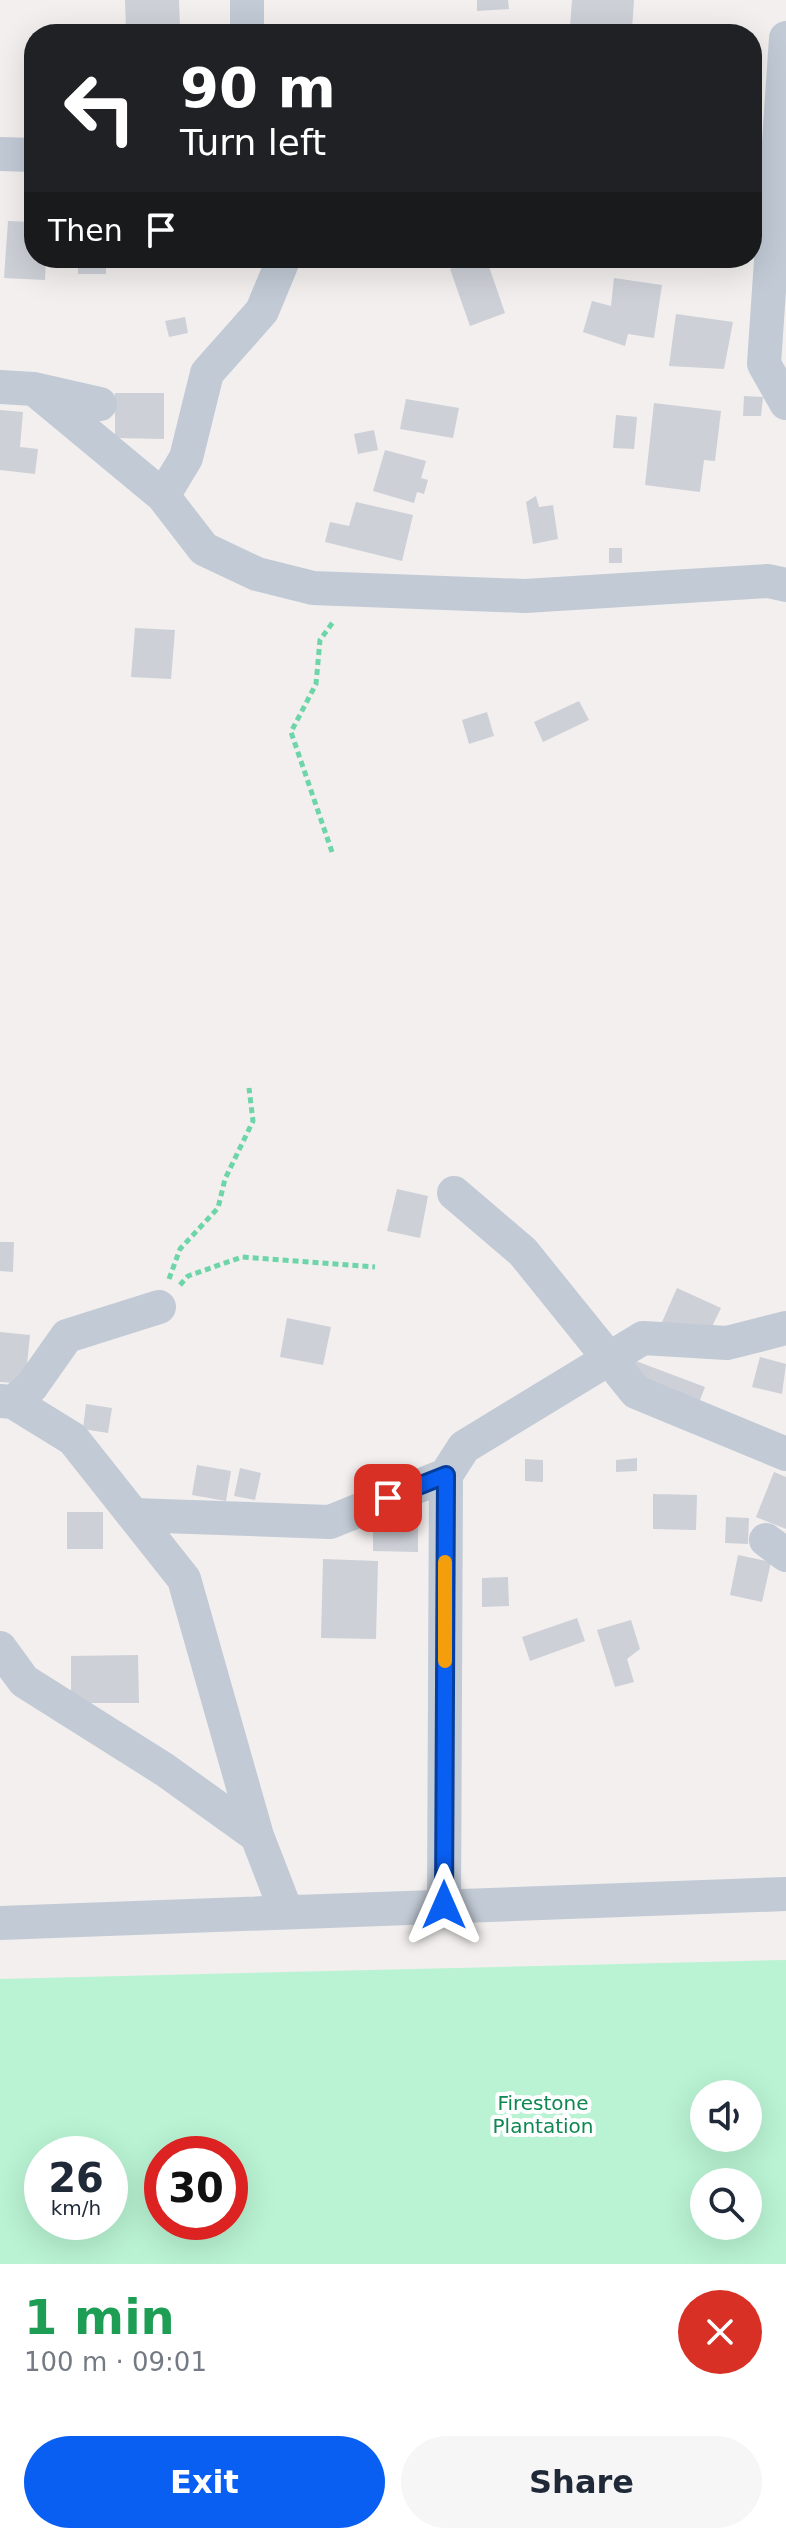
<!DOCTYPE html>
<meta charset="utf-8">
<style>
body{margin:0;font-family:"DejaVu Sans",sans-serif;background:#f6f6f7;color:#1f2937;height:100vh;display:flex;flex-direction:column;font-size:30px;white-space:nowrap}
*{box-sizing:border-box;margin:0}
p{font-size:26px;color:#747a83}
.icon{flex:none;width:44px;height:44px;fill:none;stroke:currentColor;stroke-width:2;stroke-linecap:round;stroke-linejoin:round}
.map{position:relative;height:2264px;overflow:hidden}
.details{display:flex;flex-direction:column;background:#fff;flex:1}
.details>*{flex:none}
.top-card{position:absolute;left:24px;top:24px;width:738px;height:244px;border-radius:32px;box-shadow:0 8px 32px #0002;background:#202124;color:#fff;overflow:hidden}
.tools{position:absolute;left:690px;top:2080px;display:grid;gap:16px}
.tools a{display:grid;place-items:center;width:72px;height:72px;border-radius:50%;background:#fff;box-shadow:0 8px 32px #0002;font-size:40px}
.speed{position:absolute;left:24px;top:2136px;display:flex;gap:16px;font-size:40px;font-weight:700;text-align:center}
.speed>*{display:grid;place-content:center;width:104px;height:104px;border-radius:50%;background:#fff;box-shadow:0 8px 32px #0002;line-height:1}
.speed small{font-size:20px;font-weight:400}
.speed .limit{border:12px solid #d22;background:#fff;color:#111}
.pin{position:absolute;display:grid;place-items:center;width:68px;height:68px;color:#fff;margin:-34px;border-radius:16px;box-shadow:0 4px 12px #0006}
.me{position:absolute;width:88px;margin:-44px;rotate:0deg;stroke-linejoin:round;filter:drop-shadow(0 0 6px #0008)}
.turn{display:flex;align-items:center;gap:28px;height:168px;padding:0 24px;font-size:36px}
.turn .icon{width:104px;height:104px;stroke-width:2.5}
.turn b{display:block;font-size:56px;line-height:68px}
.then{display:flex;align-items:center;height:76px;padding:0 24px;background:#0003;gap:16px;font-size:30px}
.round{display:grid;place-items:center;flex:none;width:84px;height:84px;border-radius:42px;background:#f6f6f7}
.summary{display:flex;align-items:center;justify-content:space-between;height:136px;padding:0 24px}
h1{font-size:48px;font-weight:600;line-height:60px;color:#1e9e55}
.primary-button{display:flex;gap:16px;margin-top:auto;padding:16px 24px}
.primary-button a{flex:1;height:92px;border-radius:48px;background:#085ff2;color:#fff;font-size:32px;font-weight:600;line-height:92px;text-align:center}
.primary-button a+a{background:#f6f6f7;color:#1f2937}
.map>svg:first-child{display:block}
.green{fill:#b9f3d3;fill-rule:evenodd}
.building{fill:#cdd0d7}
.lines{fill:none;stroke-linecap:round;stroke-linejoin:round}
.path{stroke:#6dd5a8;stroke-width:5;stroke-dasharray:6 4;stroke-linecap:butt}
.minor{stroke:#c1cad5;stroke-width:34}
.route-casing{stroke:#053e9d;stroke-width:20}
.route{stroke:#085ff2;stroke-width:14}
.slow{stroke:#f59e0b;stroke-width:14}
.labels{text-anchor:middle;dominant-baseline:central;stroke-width:8;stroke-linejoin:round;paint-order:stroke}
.park-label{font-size:20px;fill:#0e8752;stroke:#fff}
</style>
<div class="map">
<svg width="786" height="2264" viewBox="0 0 786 2264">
<rect width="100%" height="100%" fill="#f2efee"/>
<path class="green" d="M786 1960V2264H0V1979ZM704 2094H748V2138H704ZM42 2154H110V2222H42ZM162 2154H230V2222H162ZM704 2182H748V2226H704Z"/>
<path class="building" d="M125 0H179L180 27 126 29Z
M477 0H508L509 9 477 11Z
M572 0H634L632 29 570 26Z
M8 221 34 222V258H46L45 280 4 278Z
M78 258H106V274H78Z
M479 258H486L505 313 470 326 450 269Z
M614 278 662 285 654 338 628 334 625 346 583 332 592 301 611 306Z
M676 314 733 322 724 369 669 366Z
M185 317 188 333 169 337 165 321Z
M115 393H164V439L115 438Z
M744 396 763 397 761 416H743Z
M406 399 459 408 453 438 400 429Z
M654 403 721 411 715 461 704 460 700 492 645 485Z
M0 410 23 412 20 447 38 449 35 474 0 470Z
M616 415 637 417 634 449 613 448Z
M374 430 378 450 358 454 354 434Z
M385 450 426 461 421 478 428 480 424 494 417 492 414 503 373 491Z
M536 496 539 507 553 505 558 539 533 544 526 502Z
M356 502 413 515 402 561 325 542 330 522 349 526Z
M609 548H622V563H609Z
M135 628 175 630 171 679 131 677Z
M579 701 589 720 543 742 534 722Z
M487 712 494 736 469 744 462 720Z
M397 1189 428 1196 420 1238 387 1231Z
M0 1242H14L13 1272 0 1271Z
M677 1288 721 1308 706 1339 662 1322Z
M287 1318 331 1327 323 1365 280 1357Z
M0 1332 30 1335 25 1384 0 1382Z
M760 1357 786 1364 782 1394 752 1387Z
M628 1358 705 1387 695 1413 618 1384Z
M86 1404 112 1408 108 1433 83 1429Z
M637 1458V1471L616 1472V1460Z
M525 1459 543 1460V1482L525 1481Z
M197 1465 231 1471 226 1501 192 1495Z
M240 1468 261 1473 255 1500 234 1496Z
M774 1472 786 1477V1529L756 1517Z
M653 1494 697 1495 696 1530 653 1529Z
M67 1512H103V1549H67Z
M373 1513H418V1552L373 1551Z
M726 1517 749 1518 748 1544 725 1543Z
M738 1555 771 1562 762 1602 730 1595Z
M323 1559 378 1561 376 1639 321 1638Z
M508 1577 509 1606 482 1607V1578Z
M577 1618 585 1641 530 1661 522 1637Z
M631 1620 640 1649 627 1659 634 1682 615 1687 597 1630Z
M138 1655 139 1703H71V1656Z"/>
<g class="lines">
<path class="path" d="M332 852 291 732 316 684 320 640 333 622
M169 1279 180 1249 218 1208 225 1179 253 1121 249 1088
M180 1285 188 1276 242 1257 375 1267"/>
<path class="minor" d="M247 34V0
M786 38 764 364 786 403
M0 154 34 155
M0 387 34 389 100 404
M34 389 163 496 204 549 257 574 313 588 525 596 768 581 786 585
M163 496 186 458 207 373 262 311 284 258
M454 1193 523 1252 636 1392 786 1454
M0 1401 13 1402 73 1439 184 1579 257 1836 286 1911
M13 1402 31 1387 67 1336 159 1307
M134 1515 330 1522 446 1475
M766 1540 786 1555
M0 1648 24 1681 165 1770 257 1836
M444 1905 446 1475 464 1447 643 1338 727 1343 786 1328
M0 1923 786 1894"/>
</g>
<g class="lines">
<defs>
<path id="route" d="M388 1498 446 1475 444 1905"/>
</defs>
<use href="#route" class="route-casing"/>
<use href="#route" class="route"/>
<path class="slow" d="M445 1661V1562"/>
</g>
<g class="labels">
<g class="park-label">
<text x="543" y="2103">Firestone<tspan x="543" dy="23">Plantation</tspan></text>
</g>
</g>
</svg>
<div class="tools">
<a><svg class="icon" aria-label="sound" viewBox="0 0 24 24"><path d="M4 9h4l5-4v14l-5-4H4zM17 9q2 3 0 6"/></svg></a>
<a><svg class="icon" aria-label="search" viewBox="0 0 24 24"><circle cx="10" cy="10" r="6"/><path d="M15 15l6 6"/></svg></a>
</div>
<div class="speed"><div>26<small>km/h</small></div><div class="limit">30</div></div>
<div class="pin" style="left:388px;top:1498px;background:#d93025"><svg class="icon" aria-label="arrive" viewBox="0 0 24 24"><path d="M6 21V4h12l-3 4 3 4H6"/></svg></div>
<svg class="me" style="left:444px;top:1905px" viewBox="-20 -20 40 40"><path d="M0-17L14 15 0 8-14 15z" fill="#085ff2" stroke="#fff" stroke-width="4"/></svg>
<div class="top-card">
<div class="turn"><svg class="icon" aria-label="left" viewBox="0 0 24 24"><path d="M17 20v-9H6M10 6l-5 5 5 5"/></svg><div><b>90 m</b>Turn left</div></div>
<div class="then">Then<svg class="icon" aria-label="arrive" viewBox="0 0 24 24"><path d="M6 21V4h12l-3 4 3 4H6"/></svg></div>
</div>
</div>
<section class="details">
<div class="summary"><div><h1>1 min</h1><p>100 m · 09:01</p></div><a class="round" style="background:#d93025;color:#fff"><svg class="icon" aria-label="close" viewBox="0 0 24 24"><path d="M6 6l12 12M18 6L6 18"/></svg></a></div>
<div class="primary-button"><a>Exit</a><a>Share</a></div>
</section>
